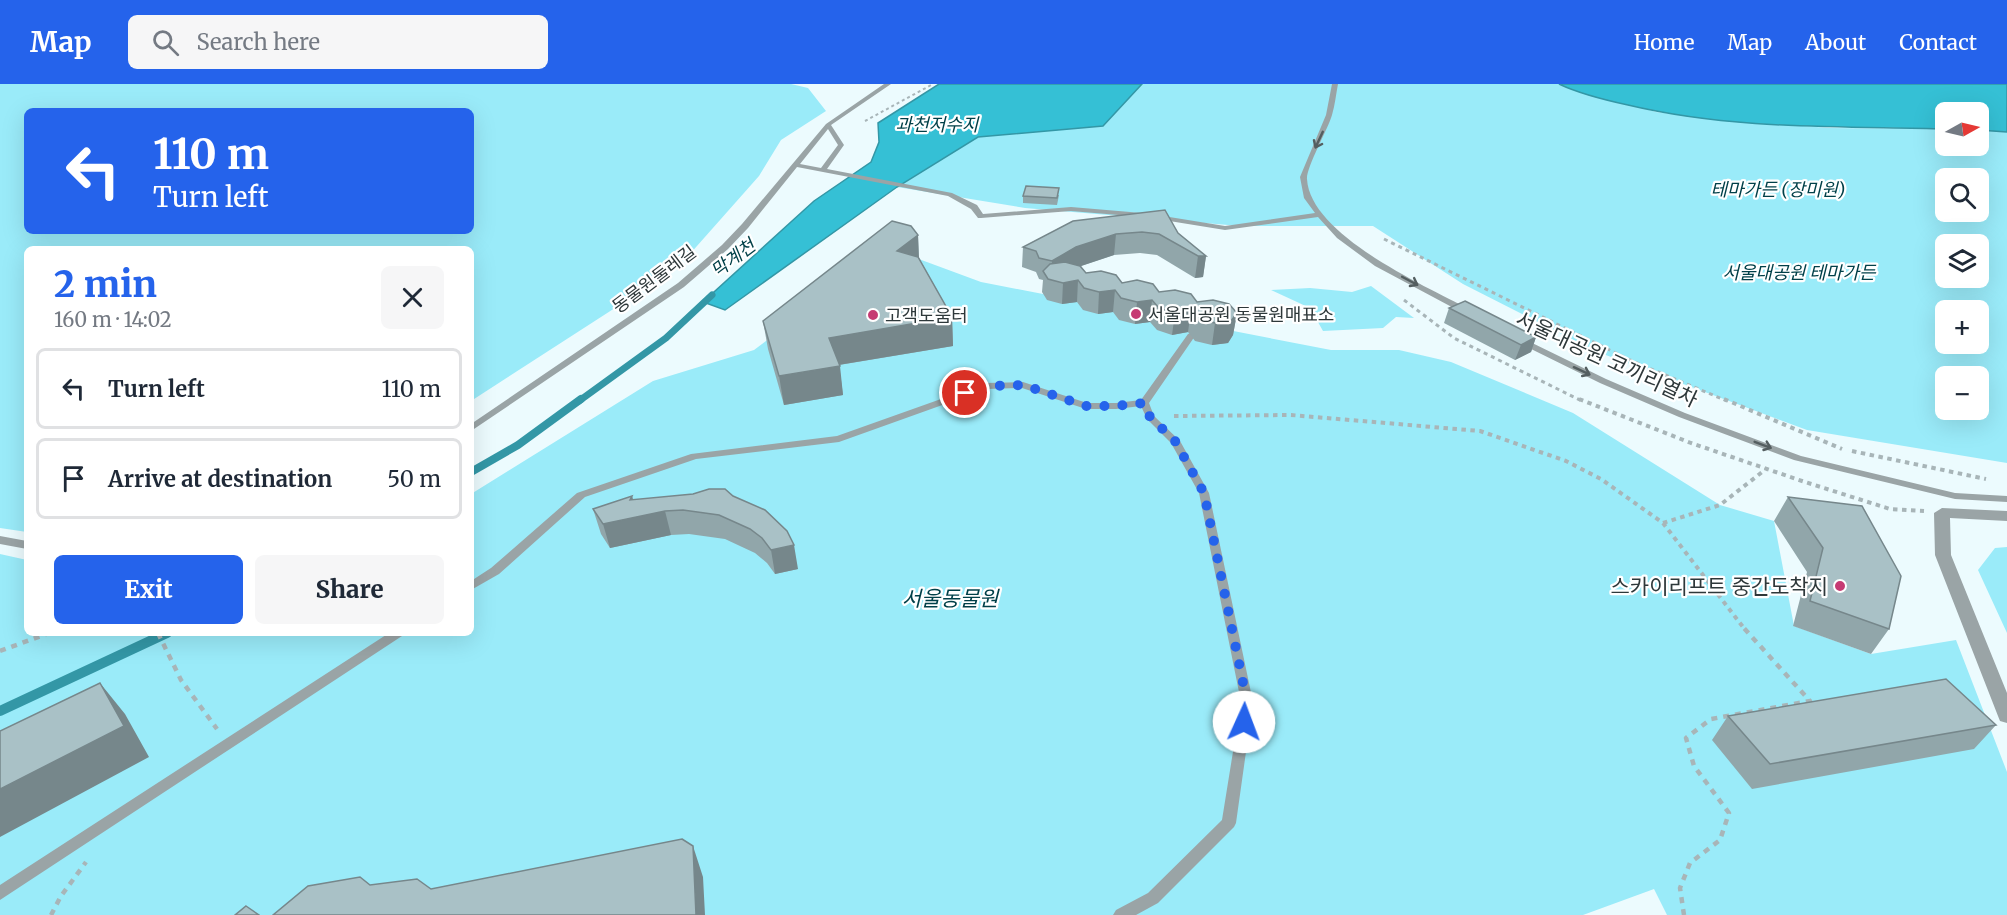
<!DOCTYPE html>
<meta charset="utf-8">
<style>
body{margin:0;font-family:Merriweather,"Noto Sans KR",serif;background:#f6f6f7;color:#1f2937;height:100vh;display:flex;flex-direction:column;font-size:22px;white-space:nowrap}
*{box-sizing:border-box;margin:0}
p{font-size:20px;color:#747a83}
.icon{flex:none;width:33px;height:33px;fill:none;stroke:currentColor;stroke-width:2;stroke-linecap:round;stroke-linejoin:round}
.map{position:relative;flex:1;overflow:hidden}
.details{position:absolute;left:24px;top:162px;width:450px;height:390px;display:flex;flex-direction:column;background:#fff;border-radius:9px;box-shadow:0 6px 24px #0002}
.details>*{flex:none}
.hud{position:absolute;left:24px;top:24px;width:450px;height:126px;border-radius:9px;box-shadow:0 6px 24px #0002;background:#2563eb;color:#fff;overflow:hidden}
.needle{width:39px;rotate:82deg}
.tools{position:absolute;left:1935px;top:18px;display:grid;gap:12px}
.tools a{display:grid;place-items:center;width:54px;height:54px;border-radius:9px;background:#fff;box-shadow:0 6px 24px #0002;font-size:30px}
.pin{position:absolute;display:grid;place-items:center;width:51px;height:51px;color:#fff;margin:-26px;border:3px solid #fff;border-radius:50%;box-shadow:0 2px 6px #0007}
.me{position:absolute;width:66px;margin:-33px;rotate:2deg;stroke-linejoin:round;filter:drop-shadow(0 0 4px #0008)}
.turn{display:flex;align-items:center;gap:21px;height:126px;padding:0 30px;font-size:27px}
.turn .icon{width:78px;height:78px;stroke-width:2.5}
.turn b{display:block;font-size:42px;line-height:51px}
.round{display:grid;place-items:center;flex:none;width:63px;height:63px;border-radius:9px;background:#f6f6f7}
.headline{display:flex;align-items:center;justify-content:space-between;height:102px;padding:0 30px}
h1{font-size:36px;font-weight:800;line-height:45px;color:#2563eb}
.cta{display:flex;gap:12px;margin-top:auto;padding:12px 30px}
.cta a{flex:1;height:69px;border-radius:9px;background:#2563eb;color:#fff;font-size:24px;font-weight:800;line-height:69px;text-align:center}
.cta a+a{background:#f6f6f7;color:#1f2937}
ul{padding:0;list-style:none}
li{display:flex;align-items:center;gap:18px;height:81px;margin:0 12px 9px;padding:0 18px;border:3px solid #e0e1e3;border-radius:9px}
li div{flex:1}
li b{display:block;font-size:22px}
li em{font-style:normal}
header{display:flex;align-items:center;gap:36px;box-sizing:border-box;height:84px;padding:0 30px;background:#2563eb;color:#fff}
header strong{font-size:28px}
nav{display:flex;gap:33px;margin-inline-start:auto;font-size:21px}
.search{width:420px;height:54px;background:#f6f6f7;display:flex;align-items:center;gap:15px;box-sizing:border-box;padding:0 21px;border-radius:9px;color:#747a83;font-size:22px}
.map>svg:first-child{display:block}
.green{fill:#9aebf9;fill-rule:evenodd}
.water{fill:#35c0d5;stroke:#3397a6;stroke-width:1.5}
.lines{fill:none;stroke-linecap:round;stroke-linejoin:round}
.stream-far2{stroke:#3397a6;stroke-width:7}
.stream-far1{stroke:#3397a6;stroke-width:8}
.stream{stroke:#3397a6;stroke-width:10}
.path-far3{stroke:#a8b5b8;stroke-width:2;stroke-dasharray:3 3;stroke-linecap:butt}
.path-far2{stroke:#a8b5b8;stroke-width:3;stroke-dasharray:4 4;stroke-linecap:butt}
.path-far1{stroke:#a8b5b8;stroke-width:4;stroke-dasharray:4.5 4.5;stroke-linecap:butt}
.path{stroke:#a8b5b8;stroke-width:4.5;stroke-dasharray:6 6;stroke-linecap:butt}
.service{fill:#9aa4a6;fill-rule:evenodd}
.minor{fill:#9aa4a6;fill-rule:evenodd}
.wall{fill:#91a6aa}
.shaded-wall{fill:#76878b}
.building{fill:#a9c1c6;stroke:#76878b;stroke-width:1.5}
.oneway{stroke:#545e60}
.route{stroke:#2563eb;stroke-width:10;stroke-dasharray:0 18}
.poi-dot{fill:#c63b73;stroke:#fff;stroke-width:2}
.labels{text-anchor:middle;dominant-baseline:central;stroke-width:4.5;stroke-linejoin:round;paint-order:stroke}
.far-water-label{font-size:18px;font-style:italic;fill:#004048;stroke:#fff}
.far-park-label{font-size:18px;font-style:italic;fill:#004049;stroke:#fff}
.far-street-label{font-size:18px;fill:#2e383a;stroke:#fff}
.far-poi-label{font-size:18px;fill:#2e383a;stroke:#fff;text-anchor:start}
.street-label{font-size:21px;fill:#2e383a;stroke:#fff}
.poi-label{font-size:21px;fill:#2e383a;stroke:#fff;text-anchor:end}
.park-label{font-size:21px;font-style:italic;fill:#004049;stroke:#fff}
</style>
<header>
<strong>Map</strong>
<div class="search"><svg class="icon" aria-label="search" viewBox="0 0 24 24"><circle cx="10" cy="10" r="6"/><path d="M15 15l6 6"/></svg>Search here</div>
<nav><a>Home</a><a>Map</a><a>About</a><a>Contact</a></nav>
</header>
<div class="map">
<svg width="2007" height="831" viewBox="0 0 2007 831">
<rect width="100%" height="100%" fill="#ecfbfe"/>
<path class="green" d="M0 0H791L808 4 826 27 781 56 759 92 689 171 663 193 471 317V165H27V448L0 444ZM27 27H471V147H27Z
M1142 0H1559L1656 28 1719 36 1830 44 1945 45 1946 62H1978L1979 46 2007 48V379L1807 346 1595 267 1463 200 1373 142H1240L1025 124 897 103 978 53 1103 42ZM1946 94H1978V128H1946ZM1946 160H1978V194H1946ZM1946 226H1978V260H1946ZM1946 292H1978V326H1946Z
M889 164 981 198 1331 266H1399L1451 278 1573 329 1720 421 1774 437 1794 542 1871 570 1956 556 2007 688V831H1667L1654 805 1583 831H0V470L27 476V549H471V410L653 297 754 266Z
M1371 202 1414 234 1396 233 1383 244 1323 247 1310 224 1271 206 1310 204 1352 208Z
M2007 463V549L1978 486 1995 464Z"/>
<path class="water" d="M939 0H1142L1103 42 978 53 897 103 725 226 703 218 814 117 871 78 879 58 878 39Z
M1559 0H2007V48L1979 46 1978 28H1946L1945 45C1839 42 1733 46 1628 21 1605 16 1580 10 1559 0Z"/>
<g class="lines">
<path class="stream-far2" d="M579 317 666 254 712 211"/>
<path class="stream-far1" d="M471 388 518 361 581 315"/>
<path class="stream" d="M0 627 167 549"/>
<path class="path-far3" d="M865 37 933 0"/>
<path class="path-far2" d="M1384 155 1630 276 1727 317
M1404 216 1454 254 1582 317"/>
<path class="path-far1" d="M1579 315 1691 359 1805 398 1890 425 1924 427
M1724 315 1842 365
M1174 332 1291 331 1480 347 1566 377 1601 395 1663 439 1743 543
M1852 367 1986 395
M1663 439 1720 421 1766 385"/>
<path class="path" d="M158 549 181 596 217 645
M0 567 49 549
M51 831 61 812 86 778
M1684 831 1680 804 1690 779 1720 756 1729 729 1694 682 1686 654 1711 635 1810 617 1742 542"/>
<path class="service" d="M884 0H891L831 41 844 61 827 85 952 109 977 121 983 130 1071 123 1142 129 1146 131 1142 133 1071 127 981 134H978L971 125 948 112 797 83 748 144 728 165 684 203 471 347V340L678 199 722 161 742 140 826 40ZM828 45 838 61 821 84 800 80Z
M1332 0H1338C1336 10 1335 21 1332 31 1328 45 1306 84 1307 95 1310 151 1425 202 1469 225V229H1463L1375 182 1337 154 1318 133 1225 146 1157 135 1153 133 1157 131 1225 142 1315 129 1304 114 1300 93 1326 31Z
M1191 249 1195 252 1149 319 1154 332 1180 357 1209 409 1253 618 1236 739 1234 743 1158 819 1136 831H1113L1116 826 1148 809 1222 736 1241 618 1199 409 1171 359 1147 335 1141 322 1116 325H1086L1022 304 987 305 839 358 696 375 585 413 499 490 471 506V497L491 484 577 409 691 370 837 352 986 299 1023 298 1087 319H1116L1141 316 1188 250Z
M1520 253 1606 295 1685 329 1801 372 1955 409 2007 412V418L1955 415 1794 376 1679 333 1600 299 1517 258 1516 256Z
M0 452 27 457V465L0 460Z
M389 549H404L402 552 0 816V801Z"/>
<path class="minor" d="M1942 424 2007 427V437L1950 434 1951 471 2007 609V639L2000 637 1998 632 1935 471 1934 429Z"/>
</g>
<path class="wall" d="M1059 111 1057 121 1023 119V112Z
M1073 137 1178 149 1206 172 1203 193 1195 194 1157 171 1140 169 1114 171 1081 182 1086 189 1237 229 1233 251 1228 259 1212 261 1195 257 1188 248 1172 251 1157 246 1150 238 1135 240 1119 236 1113 228 1098 230 1083 226 1077 218 1062 220 1047 216 1042 208 1043 196 1039 195 1036 188 1022 183 1023 163Z
M918 151 919 174 952 233 953 262 839 281 843 311 784 321 768 265 763 237Z
M1449 224 1536 253 1531 268 1515 276 1444 239Z
M709 405 798 485 775 490 767 479 755 469 725 455 689 450 671 451 610 464 601 450 593 425 632 412 633 416 693 410Z
M1788 413 1889 545 1871 570 1793 542 1807 488 1774 437Z
M1728 632 1996 641 1974 665 1752 705 1712 656Z"/>
<path class="shaded-wall" d="M1116 150 1114 171 1075 184 1051 196 1052 177 1076 163Z
M918 151 919 178 897 167Z
M1198 172H1206L1203 193 1195 194Z
M1078 196 1077 218 1062 220 1063 199Z
M1115 206 1113 228 1098 230 1099 208Z
M1152 216 1150 238 1135 240 1137 218Z
M1191 226 1188 248 1172 251 1175 229Z
M1237 229 1233 251 1228 259 1212 261 1215 239Z
M952 233 953 262 832 282 829 254Z
M1536 253 1531 268 1515 276 1521 261Z
M840 282 843 311 784 321 779 292Z
M632 412 637 432 665 427 671 451 610 464 603 440 630 416Z
M794 461 798 485 775 490 771 466Z
M100 599 125 630 149 673 0 753V705Z
M693 762 703 793 705 831H696Z"/>
<path class="building" d="M1026 102 1059 104 1057 114 1023 112Z
M1165 126 1178 149 1206 172H1198L1159 150 1142 148 1116 150 1076 163 1052 177 1039 174 1036 167 1023 163 1073 137Z
M892 137 911 142 918 151 897 167 918 173 952 233 829 254 840 282 779 292 763 237Z
M1065 178 1080 182 1086 189 1101 187 1116 191 1122 199 1137 196 1153 200 1159 208 1175 206 1191 210 1197 218 1213 216 1229 220 1237 229 1231 237 1215 239 1198 235 1191 226 1175 229 1159 224 1152 216 1137 218 1121 214 1115 206 1099 208 1084 204 1078 196 1063 199 1048 195 1043 187 1050 180Z
M1465 217 1536 253 1521 261 1449 224Z
M709 405H725L733 412 765 426 787 447 794 461 771 466 762 454 750 445 719 431 683 426 665 427 603 440 593 425 632 412 630 416 693 410Z
M1788 413 1862 422 1901 492 1889 545 1810 517 1823 464Z
M1946 595 1996 641 1770 680 1728 632Z
M100 599 124 642 0 705V647Z
M682 755 693 762 696 831H273L308 802 360 793 370 801 417 795 431 805Z
M246 822 259 831H235Z"/>
<defs><path id="oneway-shaft" d="M-6 0H5M1.5-3L5.5 0L1.5 3" fill="none" stroke-width="1.6" stroke-linecap="round" stroke-linejoin="round" transform="scale(1.5)"/></defs>
<g class="oneway">
<use href="#oneway-shaft" transform="translate(1319 56) rotate(115)"/>
<use href="#oneway-shaft" transform="translate(1410 197) rotate(28)"/>
<use href="#oneway-shaft" transform="translate(1582 287) rotate(25)"/>
<use href="#oneway-shaft" transform="translate(1763 361) rotate(21)"/>
</g>
<g class="lines">
<path class="route" d="M965 309 986 302 1023 301 1086 322H1116L1144 319 1150 333 1175 357 1204 409 1247 618 1244 638"/>
</g>
<g class="poi-dot">
<circle cx="1136" cy="230" r="6"/>
<circle cx="873" cy="231" r="6"/>
<circle cx="1840" cy="502" r="6"/>
</g>
<g class="labels">
<g class="far-water-label">
<text x="937" y="40">과천저수지</text>
<text transform="translate(733 174) rotate(-37)">막계천</text>
</g>
<g class="far-park-label">
<text x="1778" y="105">테마가든 (장미원)</text>
<text x="1799" y="188">서울대공원 테마가든</text>
</g>
<g class="far-street-label">
<text transform="translate(654 195) rotate(-37)">동물원둘레길</text>
</g>
<g class="far-poi-label">
<text x="1148" y="230">서울대공원 동물원매표소</text>
<text x="885" y="231">고객도움터</text>
</g>
<g class="street-label">
<text transform="translate(1607 275) rotate(25)">서울대공원 코끼리열차</text>
</g>
<g class="poi-label">
<text x="1828" y="502">스카이리프트 중간도착지</text>
</g>
<g class="park-label">
<text x="950" y="514">서울동물원</text>
</g>
</g>
</svg>
<div class="tools">
<a><svg class="needle" viewBox="-14 -14 28 28"><path d="M0-13l5 13h-10z" fill="#e53935"/><path d="M0 13l5-13h-10z" fill="#747a83"/></svg></a>
<a><svg class="icon" aria-label="search" viewBox="0 0 24 24"><circle cx="10" cy="10" r="6"/><path d="M15 15l6 6"/></svg></a>
<a><svg class="icon" aria-label="layers" viewBox="0 0 24 24"><path d="M12 4l9 5-9 5-9-5zM3 14l9 5 9-5"/></svg></a>
<a>+</a>
<a>−</a>
</div>
<div class="pin" style="left:965px;top:309px;background:#d93025"><svg class="icon" aria-label="arrive" viewBox="0 0 24 24"><path d="M6 21V4h12l-3 4 3 4H6"/></svg></div>
<svg class="me" style="left:1244px;top:638px" viewBox="-20 -20 40 40"><circle r="19" fill="#fff"/><path d="M0-13L10 11 0 6-10 11z" fill="#2563eb"/></svg>
<div class="hud">
<div class="turn"><svg class="icon" aria-label="left" viewBox="0 0 24 24"><path d="M17 20v-9H6M10 6l-5 5 5 5"/></svg><div><b>110 m</b>Turn left</div></div>
</div>
<section class="details">
<div class="headline"><div><h1>2 min</h1><p>160 m · 14:02</p></div><a class="round"><svg class="icon" aria-label="close" viewBox="0 0 24 24"><path d="M6 6l12 12M18 6L6 18"/></svg></a></div>
<ul>
<li><svg class="icon" aria-label="left" viewBox="0 0 24 24"><path d="M17 20v-9H6M10 6l-5 5 5 5"/></svg><div><b>Turn left</b></div><em>110 m</em></li>
<li><svg class="icon" aria-label="arrive" viewBox="0 0 24 24"><path d="M6 21V4h12l-3 4 3 4H6"/></svg><div><b>Arrive at destination</b></div><em>50 m</em></li>
</ul>
<div class="cta"><a>Exit</a><a>Share</a></div>
</section>
</div>
